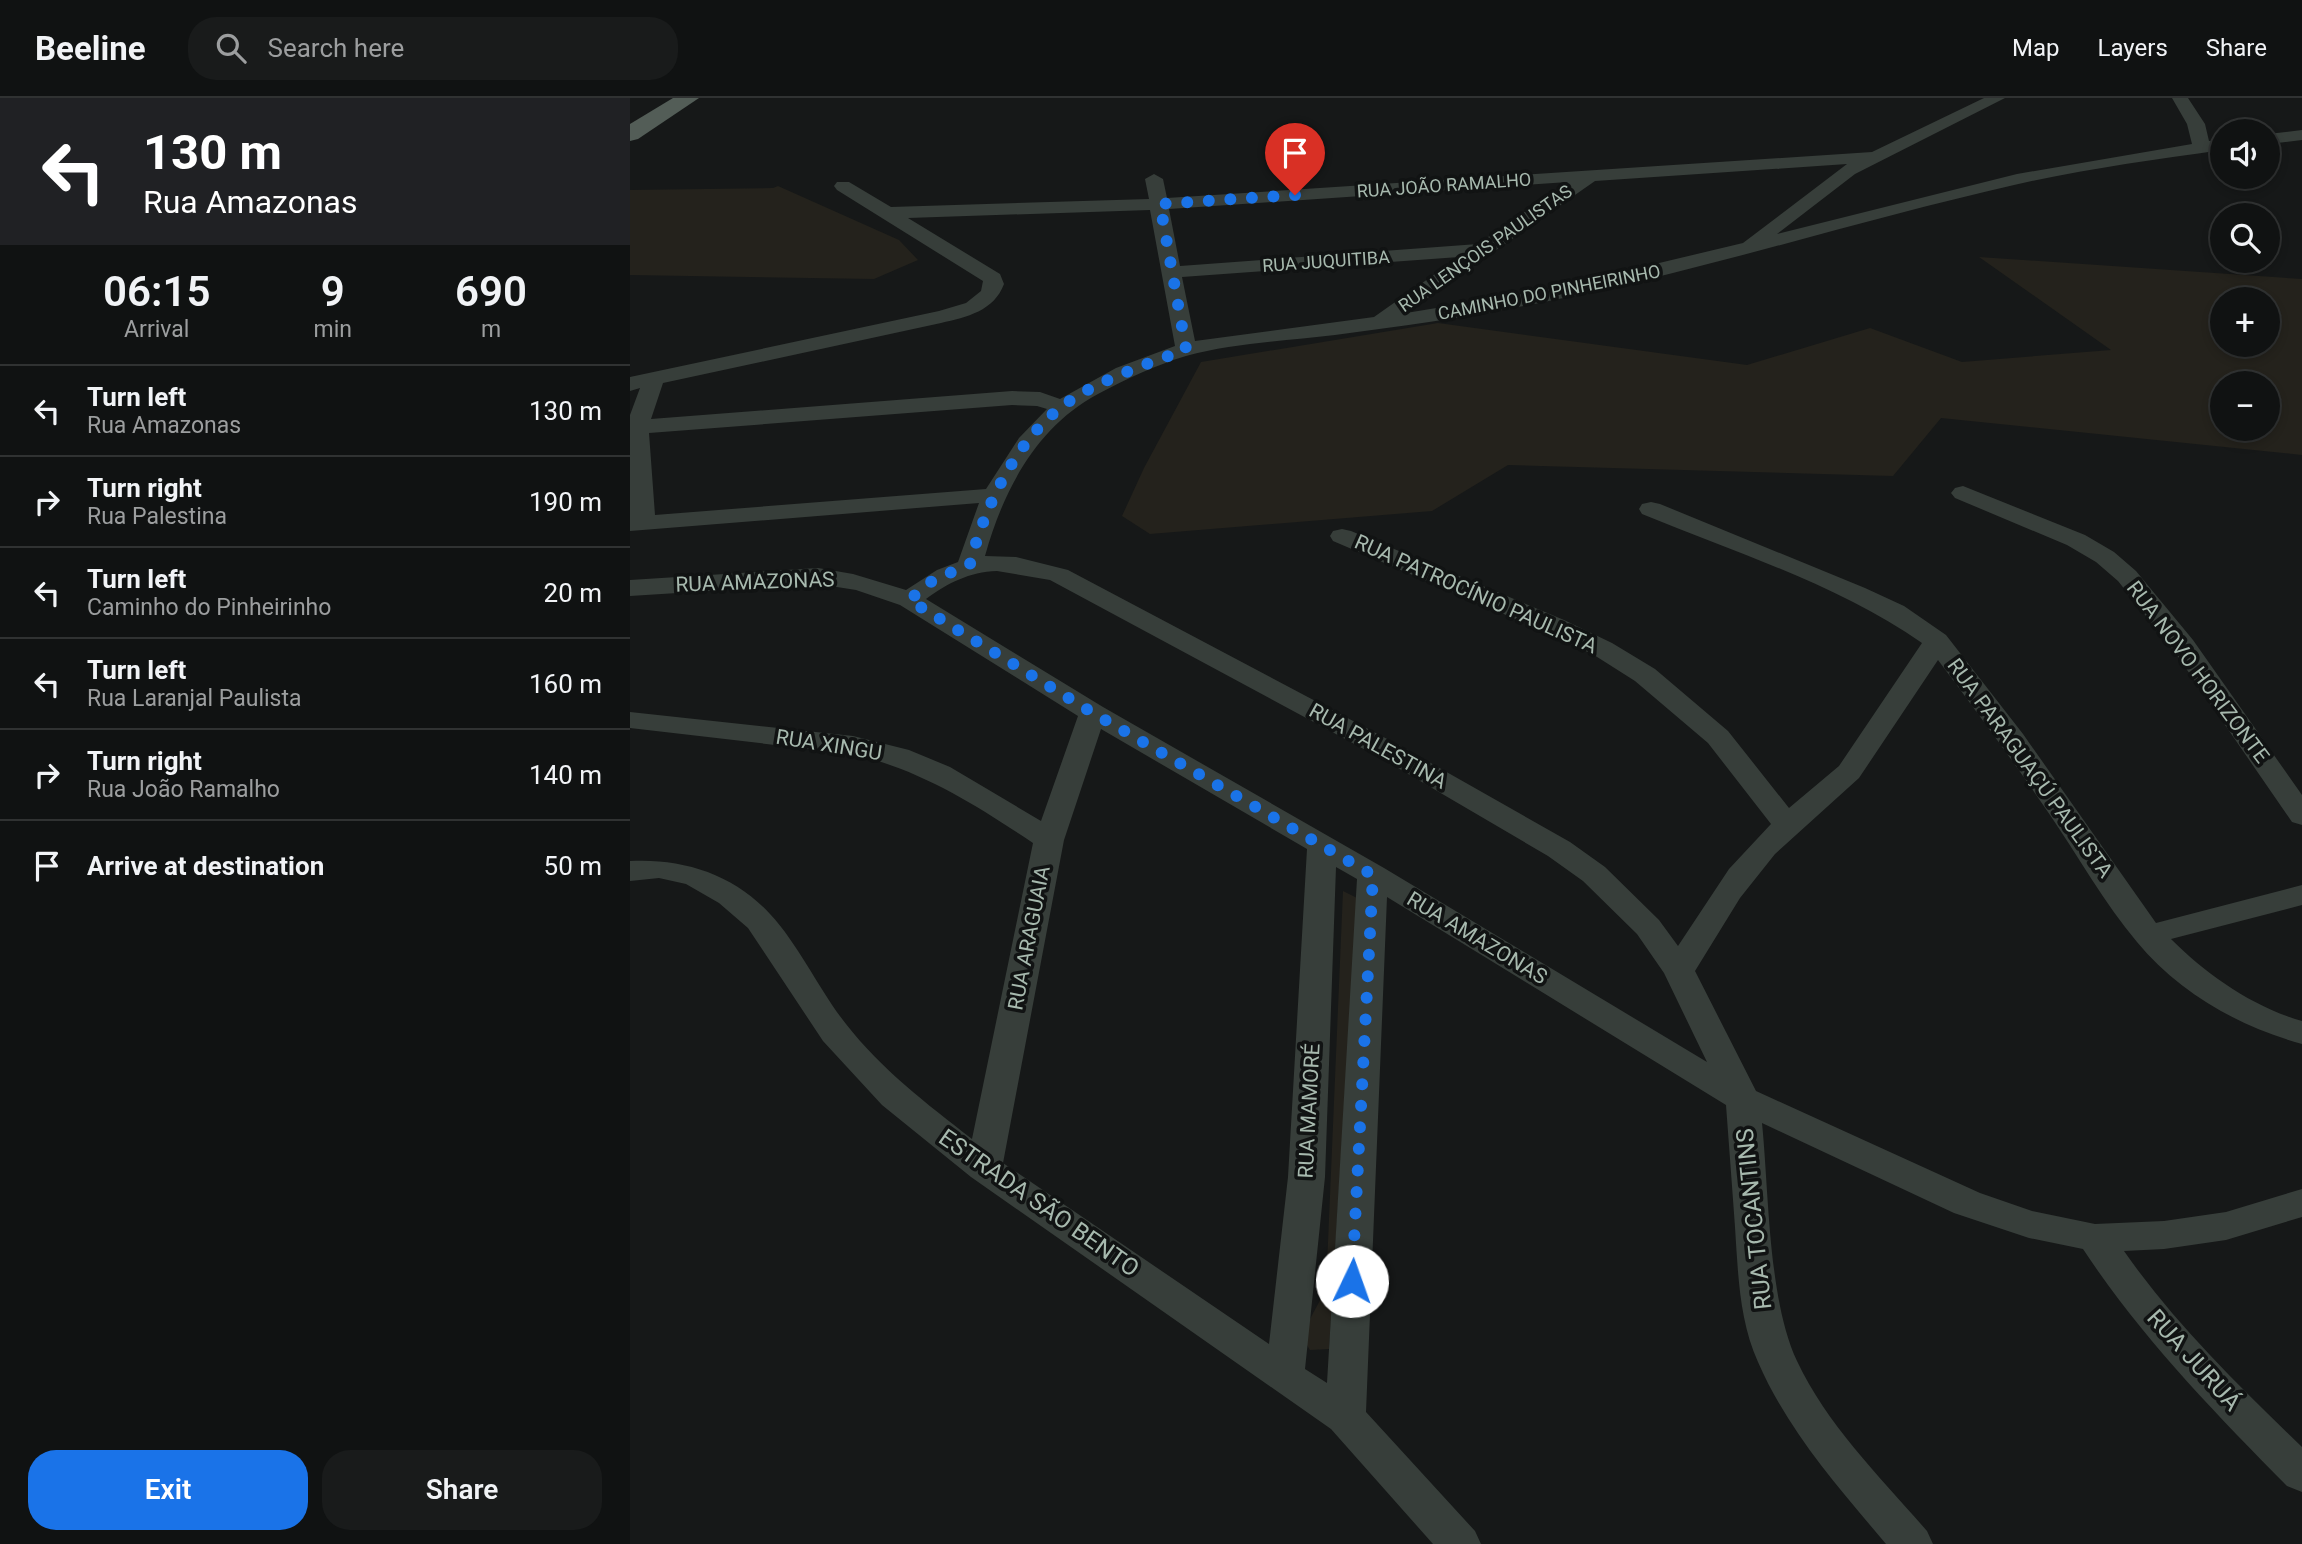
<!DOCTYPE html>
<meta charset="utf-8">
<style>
body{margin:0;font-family:Roboto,sans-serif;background:#191b1b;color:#f1f3f6;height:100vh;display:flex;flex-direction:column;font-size:26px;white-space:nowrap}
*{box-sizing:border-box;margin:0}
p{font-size:23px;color:#9c9e9f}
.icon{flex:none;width:38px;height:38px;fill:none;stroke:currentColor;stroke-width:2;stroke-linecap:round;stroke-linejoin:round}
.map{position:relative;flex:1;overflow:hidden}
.drawer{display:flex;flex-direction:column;background:#101212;width:630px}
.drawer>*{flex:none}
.banner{background:#202124;color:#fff;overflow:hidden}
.buttons{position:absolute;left:1580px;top:21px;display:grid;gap:14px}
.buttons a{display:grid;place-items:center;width:70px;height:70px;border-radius:50%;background:#101212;box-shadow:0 4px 10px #0003,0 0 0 2px #303232;font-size:35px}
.pin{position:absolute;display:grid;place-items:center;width:60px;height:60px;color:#fff;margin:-72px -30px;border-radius:50% 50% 50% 0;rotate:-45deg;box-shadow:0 0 7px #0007}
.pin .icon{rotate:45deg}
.me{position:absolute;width:77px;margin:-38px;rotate:3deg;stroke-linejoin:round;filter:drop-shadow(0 0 5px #0008)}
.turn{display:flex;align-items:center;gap:24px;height:147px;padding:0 28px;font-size:32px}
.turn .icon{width:91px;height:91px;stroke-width:2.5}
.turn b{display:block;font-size:49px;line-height:60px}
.eta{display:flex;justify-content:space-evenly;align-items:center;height:119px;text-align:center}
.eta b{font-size:42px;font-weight:600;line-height:49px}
.primary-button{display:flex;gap:14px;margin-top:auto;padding:14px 28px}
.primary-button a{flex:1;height:80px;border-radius:28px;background:#1a73e8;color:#fff;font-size:28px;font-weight:600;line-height:80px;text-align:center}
.primary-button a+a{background:#191b1b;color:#f1f3f6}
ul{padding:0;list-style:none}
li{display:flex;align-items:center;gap:21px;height:91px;padding:0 28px;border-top:2px solid #303232}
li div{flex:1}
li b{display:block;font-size:26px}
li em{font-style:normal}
header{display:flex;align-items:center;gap:42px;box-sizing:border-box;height:98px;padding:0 35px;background:#101212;border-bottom:2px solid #303232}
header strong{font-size:33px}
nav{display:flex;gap:38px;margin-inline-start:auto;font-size:24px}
.search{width:490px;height:63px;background:#191b1b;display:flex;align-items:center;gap:18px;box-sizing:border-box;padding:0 24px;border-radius:28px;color:#9c9e9f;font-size:26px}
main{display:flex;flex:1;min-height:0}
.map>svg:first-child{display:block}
.green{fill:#24221c;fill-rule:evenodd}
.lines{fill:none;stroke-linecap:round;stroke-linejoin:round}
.minor{fill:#373e3a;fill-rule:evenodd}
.major{fill:#535d57;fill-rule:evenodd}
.route{stroke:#1a73e8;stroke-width:12;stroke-dasharray:0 21.6}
.labels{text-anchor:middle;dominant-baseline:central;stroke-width:7;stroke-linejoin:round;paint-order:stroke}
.far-street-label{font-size:18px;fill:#a7b9ae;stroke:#111313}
.street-label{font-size:21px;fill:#a7b9ae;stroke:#111313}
.near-street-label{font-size:24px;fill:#a7b9ae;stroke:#111313}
</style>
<header>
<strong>Beeline</strong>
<div class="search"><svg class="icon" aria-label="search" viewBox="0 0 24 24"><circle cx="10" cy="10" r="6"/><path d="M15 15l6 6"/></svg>Search here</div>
<nav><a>Map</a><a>Layers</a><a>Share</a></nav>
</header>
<main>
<section class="drawer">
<div class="banner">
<div class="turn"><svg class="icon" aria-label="left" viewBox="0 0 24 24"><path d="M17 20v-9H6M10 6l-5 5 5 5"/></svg><div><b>130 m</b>Rua Amazonas</div></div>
</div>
<div class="eta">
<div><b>06:15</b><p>Arrival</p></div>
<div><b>9</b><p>min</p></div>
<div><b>690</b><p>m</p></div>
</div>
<ul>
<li><svg class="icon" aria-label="left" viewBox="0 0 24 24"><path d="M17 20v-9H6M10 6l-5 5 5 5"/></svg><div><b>Turn left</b><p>Rua Amazonas</p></div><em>130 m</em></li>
<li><svg class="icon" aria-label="right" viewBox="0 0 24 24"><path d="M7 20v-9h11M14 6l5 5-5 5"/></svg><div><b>Turn right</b><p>Rua Palestina</p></div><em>190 m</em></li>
<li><svg class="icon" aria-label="left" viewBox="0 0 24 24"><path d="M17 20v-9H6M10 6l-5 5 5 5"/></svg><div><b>Turn left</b><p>Caminho do Pinheirinho</p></div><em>20 m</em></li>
<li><svg class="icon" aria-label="left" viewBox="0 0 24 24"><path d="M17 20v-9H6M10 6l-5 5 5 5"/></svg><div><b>Turn left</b><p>Rua Laranjal Paulista</p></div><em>160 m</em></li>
<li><svg class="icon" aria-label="right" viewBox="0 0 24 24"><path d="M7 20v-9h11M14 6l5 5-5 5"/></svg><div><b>Turn right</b><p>Rua João Ramalho</p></div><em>140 m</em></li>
<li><svg class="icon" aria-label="arrive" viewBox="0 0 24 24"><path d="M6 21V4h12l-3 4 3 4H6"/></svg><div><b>Arrive at destination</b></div><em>50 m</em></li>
</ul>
<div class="primary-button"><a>Exit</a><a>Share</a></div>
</section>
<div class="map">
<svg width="1672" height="1446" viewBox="0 0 1672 1446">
<rect width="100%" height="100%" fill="#161818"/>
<path class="green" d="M148 88 269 142 288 162 244 181 0 177V92L143 90Z
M1349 159 1672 181V357L1311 320 1263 378 878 367 802 413 520 436 492 418 514 370 571 264 808 225 1117 267 1240 230 1332 264 1481 252ZM1592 201H1638V247H1592ZM1592 285H1638V331H1592Z
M713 793 727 800 699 1251 680 1252 671 1238 696 1191Z"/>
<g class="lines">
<path class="minor" d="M1354 0H1375L1225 76 1147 136 1387 76 1562 46 1557 26 1542 0H1558L1575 26 1579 43 1592 42V52C1523 62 1453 71 1384 87 1226 123 1072 173 914 204 845 218 775 228 705 237 656 243 604 245 556 258 526 267 496 281 468 296 406 329 373 393 355 458L386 459 438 472 776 651 940 744 975 769 1029 822 1048 848 1099 771 1141 726 1078 645 1005 583 964 557 916 534 703 443 700 438 703 433 712 431 721 433 934 522 982 545 1025 571 1098 633 1159 710 1209 668 1292 545C1209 487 1107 455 1012 416L1009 411 1012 406 1021 404 1030 406 1235 490 1274 508 1316 537 1393 636 1526 825 1672 787V807L1541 841C1577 877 1623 909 1672 923V946C1610 929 1549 895 1507 844 1475 806 1448 758 1420 717 1384 664 1346 613 1308 562L1229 680 1145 756 1110 800 1065 873 1126 993 1350 1095 1402 1113 1465 1126 1534 1123 1596 1114 1672 1091V1119L1596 1142 1534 1151 1494 1153C1544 1225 1609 1288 1672 1349V1394L1657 1388C1584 1314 1511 1239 1453 1151L1399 1140 1324 1115 1132 1025C1139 1094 1138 1201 1167 1263 1197 1327 1251 1380 1297 1433L1303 1446H1256C1208 1389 1158 1333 1128 1264 1109 1222 1108 1174 1105 1129 1102 1088 1099 1047 1096 1007L757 799 736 1314 845 1433 851 1446H803L701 1331 341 1079 252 1007 193 943 118 830 89 805 56 786 29 780 0 783V763C52 760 104 776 140 816 169 847 189 892 216 926 251 971 297 1006 342 1041L403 745C346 707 291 672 223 656L0 630V614L223 638 279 652 320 669 411 723 448 618 270 507 226 492 188 486 0 498V482L188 470 223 476 276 492 307 472 328 464 349 405 0 433V317L10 290 0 293V279L309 213 336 205 351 193 353 183 207 92 204 88 207 84H219L261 109 519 101 515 81 524 76 533 81 537 100 1242 54ZM1217 66 1113 145 916 192 776 215 965 83ZM938 84 848 146 550 168 539 111ZM520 112 545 248 486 270 430 301 410 294 382 293 21 321 33 285 311 225C337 219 364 213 374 186L370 176 278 120ZM829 159 744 219 565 243 552 179ZM382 307 407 308 417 311 389 340 356 391 25 417 19 335ZM367 473 420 482 756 663 918 758 953 783 1007 836 1034 875 1077 964 754 770 473 609 296 501C318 485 339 474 367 473ZM471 631 677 751 658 1079 639 1246 373 1065 434 742ZM706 769 727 781 697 1285 675 1271 695 1079Z
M1672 32V42L1638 46V36Z
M1333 388 1455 437 1484 454 1506 473 1563 542 1672 697V727L1662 724 1544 553 1488 483 1466 464 1437 447 1325 400 1321 395 1325 390Z"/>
<path class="major" d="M43 0H69L8 41 0 43V26Z"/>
</g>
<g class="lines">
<path class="route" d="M665 97 530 106 556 251C514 268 466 282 430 310 384 346 354 411 340 466L302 483 279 502 463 615 743 777 722 1183"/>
</g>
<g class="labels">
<g class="far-street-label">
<text transform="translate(814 87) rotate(-4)">RUA JOÃO RAMALHO</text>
<text transform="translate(855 150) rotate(-35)">RUA LENÇOIS PAULISTAS</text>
<text transform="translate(696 163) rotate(-4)">RUA JUQUITIBA</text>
<text transform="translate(919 194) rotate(-11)">CAMINHO DO PINHEIRINHO</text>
</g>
<g class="street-label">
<text transform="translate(125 484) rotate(-2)">RUA AMAZONAS</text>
<text transform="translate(846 496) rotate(24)">RUA PATROCÍNIO PAULISTA</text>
<text transform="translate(1568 574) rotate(53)">RUA NOVO HORIZONTE</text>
<text transform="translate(199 647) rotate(9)">RUA XINGU</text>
<text transform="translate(748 648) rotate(29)">RUA PALESTINA</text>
<text transform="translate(1400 670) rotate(54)">RUA PARAGUAÇÚ PAULISTA</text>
<text transform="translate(399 840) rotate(-79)">RUA ARAGUAIA</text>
<text transform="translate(847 840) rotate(31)">RUA AMAZONAS</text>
<text transform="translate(679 1013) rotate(-87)">RUA MAMORÉ</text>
</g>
<g class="near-street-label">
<text transform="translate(409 1105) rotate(35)">ESTRADA SÃO BENTO</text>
<text transform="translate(1124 1121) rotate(-96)">RUA TOCANTINS</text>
<text transform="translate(1564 1262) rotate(48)">RUA JURUÁ</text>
</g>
</g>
</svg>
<div class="buttons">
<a><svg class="icon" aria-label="sound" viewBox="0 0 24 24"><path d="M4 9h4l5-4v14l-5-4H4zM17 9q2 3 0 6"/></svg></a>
<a><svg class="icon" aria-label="search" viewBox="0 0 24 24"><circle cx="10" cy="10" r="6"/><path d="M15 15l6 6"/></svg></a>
<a>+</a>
<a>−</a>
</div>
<div class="pin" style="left:665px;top:97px;background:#d93025"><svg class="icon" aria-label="arrive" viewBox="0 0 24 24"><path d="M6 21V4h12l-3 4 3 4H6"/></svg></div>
<svg class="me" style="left:722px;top:1183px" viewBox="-20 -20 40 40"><circle r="19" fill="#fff"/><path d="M0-13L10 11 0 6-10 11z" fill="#1a73e8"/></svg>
</div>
</main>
